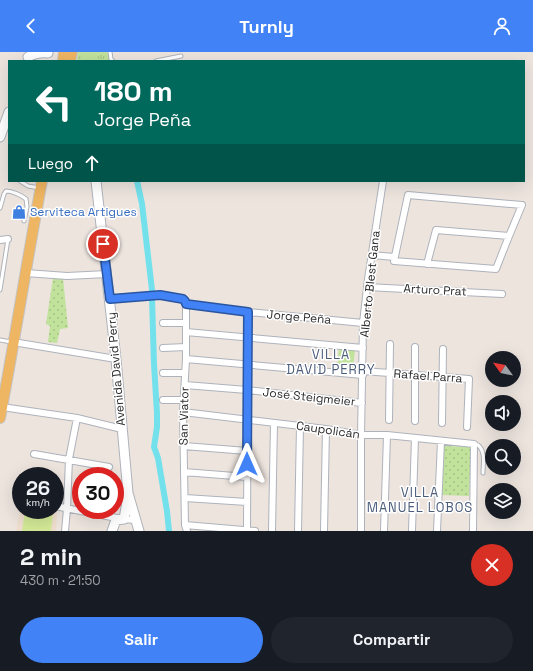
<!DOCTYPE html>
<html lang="es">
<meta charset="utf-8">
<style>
body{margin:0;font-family:"Space Grotesk",sans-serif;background:#20242c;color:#f1f3f6;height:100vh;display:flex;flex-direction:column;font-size:15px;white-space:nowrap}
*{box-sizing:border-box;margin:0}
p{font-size:13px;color:#9ea1a6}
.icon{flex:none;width:22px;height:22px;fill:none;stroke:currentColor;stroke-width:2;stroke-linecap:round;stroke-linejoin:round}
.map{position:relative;height:479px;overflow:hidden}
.drawer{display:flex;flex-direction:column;background:#171b24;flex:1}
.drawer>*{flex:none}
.top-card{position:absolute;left:8px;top:8px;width:517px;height:122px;border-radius:0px;box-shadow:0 4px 16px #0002;background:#00695c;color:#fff;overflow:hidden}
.needle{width:26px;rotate:303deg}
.fabs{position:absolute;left:485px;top:299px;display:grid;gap:8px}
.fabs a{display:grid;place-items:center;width:36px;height:36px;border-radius:50%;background:#171b24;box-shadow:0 4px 16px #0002;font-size:20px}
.speed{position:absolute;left:12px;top:415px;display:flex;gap:8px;font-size:20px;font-weight:700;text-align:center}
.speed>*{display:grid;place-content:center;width:52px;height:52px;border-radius:50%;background:#171b24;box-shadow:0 4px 16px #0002;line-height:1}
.speed small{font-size:10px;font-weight:400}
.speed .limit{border:6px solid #d22;background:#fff;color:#111}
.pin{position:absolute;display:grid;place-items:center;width:34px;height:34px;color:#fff;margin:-17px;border:2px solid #fff;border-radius:50%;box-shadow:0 1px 4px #0007}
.me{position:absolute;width:44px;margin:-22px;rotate:0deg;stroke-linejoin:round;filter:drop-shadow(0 0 3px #0008)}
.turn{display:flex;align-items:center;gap:14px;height:84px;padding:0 20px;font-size:18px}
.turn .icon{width:52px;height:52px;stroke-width:2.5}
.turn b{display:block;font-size:28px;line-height:34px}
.then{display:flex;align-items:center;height:38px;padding:0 20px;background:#0003;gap:8px;font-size:15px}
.round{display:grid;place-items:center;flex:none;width:42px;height:42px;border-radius:21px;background:#20242c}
.summary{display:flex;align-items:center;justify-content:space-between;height:68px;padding:0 20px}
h1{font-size:24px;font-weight:600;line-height:30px}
.primary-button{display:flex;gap:8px;margin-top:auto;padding:8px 20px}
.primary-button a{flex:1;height:46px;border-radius:24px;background:#4183f6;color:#fff;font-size:16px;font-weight:600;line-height:46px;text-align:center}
.primary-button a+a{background:#20242c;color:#f1f3f6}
header{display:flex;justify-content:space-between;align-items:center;height:52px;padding:0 20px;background:#4183f6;color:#fff;font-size:18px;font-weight:600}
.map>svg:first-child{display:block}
.education{fill:#eedece}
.grass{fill:url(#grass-tufts)}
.park{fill:url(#park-dots)}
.pitch{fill:#d4e997}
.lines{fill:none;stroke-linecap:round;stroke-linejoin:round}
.canal{stroke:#73e1ec;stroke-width:6}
.lane-casing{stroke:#aeb3bb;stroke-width:5}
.street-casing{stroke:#aeb3bb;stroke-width:8}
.secondary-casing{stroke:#aeb3bb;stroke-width:11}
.primary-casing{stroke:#c4c4c4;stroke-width:12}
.lane{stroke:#fff;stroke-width:3}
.street{stroke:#fff;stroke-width:6}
.secondary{stroke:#fff;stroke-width:9}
.primary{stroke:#eeb562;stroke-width:10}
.route-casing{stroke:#2a55a0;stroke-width:10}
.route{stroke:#4183f6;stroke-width:7}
.labels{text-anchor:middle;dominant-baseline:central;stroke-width:3;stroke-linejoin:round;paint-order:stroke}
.shop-label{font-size:12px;fill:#366cbe;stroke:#fff;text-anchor:start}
.street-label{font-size:12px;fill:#2b2b2b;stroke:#fff}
.neighbourhood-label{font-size:13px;letter-spacing:1px;fill:#4c5d7b;stroke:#fff}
</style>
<header><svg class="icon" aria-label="back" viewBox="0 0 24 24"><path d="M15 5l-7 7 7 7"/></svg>Turnly<svg class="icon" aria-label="person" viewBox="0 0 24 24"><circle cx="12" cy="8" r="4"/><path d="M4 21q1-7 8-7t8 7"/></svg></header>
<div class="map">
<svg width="533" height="479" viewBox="0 0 533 479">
<defs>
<pattern id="grass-tufts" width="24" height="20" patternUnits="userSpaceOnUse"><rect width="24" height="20" fill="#c0e29b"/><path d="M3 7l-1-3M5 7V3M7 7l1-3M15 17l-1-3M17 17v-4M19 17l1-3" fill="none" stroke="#a5c286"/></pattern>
<pattern id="park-dots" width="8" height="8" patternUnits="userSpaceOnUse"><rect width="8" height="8" fill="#c0e29b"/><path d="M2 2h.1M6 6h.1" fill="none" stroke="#a5c286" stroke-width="1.8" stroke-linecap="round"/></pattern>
</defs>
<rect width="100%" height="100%" fill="#ede4de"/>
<path class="education" d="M21 454V458H40L57 462 56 479H16Z"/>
<path class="grass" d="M78 0H107L110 9H77Z
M339 295 355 297 353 318 337 317Z"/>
<path class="park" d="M53 226H63L68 276 60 277 57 291 48 290 50 274 46 272Z
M444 394 471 395 469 444 442 443Z"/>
<path class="pitch" d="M25 459 53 462 51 479H22Z"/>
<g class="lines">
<path class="canal" d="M137 129 142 152 152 238
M152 246 154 312 157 361V375L154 395 158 406 167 459 169 479"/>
<defs>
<path id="lane" d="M110 0 111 7 113 9
M156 9 181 4
M20 129 28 134 39 136
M0 156 4 142 6 139C12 139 21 143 26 147L27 155 24 169
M0 238 8 187
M0 288 11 290
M475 392 478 393C486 400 483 412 483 421"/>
<path id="street" d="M408 143 522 153 509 184 496 217 394 209Z
M0 188 8 187
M372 203 394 205
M427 212 436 178 509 184
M26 221 67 224 107 222
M367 235 502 242
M110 247 160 243 183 247 185 249 186 252V307L183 360 185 473 187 479
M186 252 248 260 363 271
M163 271H186
M186 280 363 296
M13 290 116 307
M163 296 186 295
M186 307 363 323
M363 319 469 327 467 375
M163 321H185
M185 333 247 338 362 351
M163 348H184
M2 355 77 366 122 377
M183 360 326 377 361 383H387L474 392 473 479
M389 368 390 292
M415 369V295
M442 371 443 297
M184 394 247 399
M34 402 109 415
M184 420 247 425
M185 446 247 450
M55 454 122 467 136 468
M185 473 255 479
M65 479 67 457 69 407 77 366
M247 479 248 260
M272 479 274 371
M298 479 300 374
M324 479 326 377
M361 479V383L363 271 368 227 383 129
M384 479 387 383
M412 479 415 386
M437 479 441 389"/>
<path id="secondary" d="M28 5C35 1 40 0 48 1
M0 85 9 60
M96 129 116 307 128 441 139 479
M112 479 116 468 124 467 128 444"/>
<path id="primary" d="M63 9 64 0
M70 9 72 0
M0 366C15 287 27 208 42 129"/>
</defs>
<use href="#lane" class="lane-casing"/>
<use href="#street" class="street-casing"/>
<use href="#secondary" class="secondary-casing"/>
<use href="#primary" class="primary-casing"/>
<use href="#lane" class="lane"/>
<use href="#street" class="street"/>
<use href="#secondary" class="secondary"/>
<use href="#primary" class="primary"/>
</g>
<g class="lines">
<defs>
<path id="route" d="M103 192 110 247 160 243 183 247 185 249 186 252 248 260 247 412"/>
</defs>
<use href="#route" class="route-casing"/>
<use href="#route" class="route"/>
</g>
<defs>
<symbol id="shop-bare" viewBox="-9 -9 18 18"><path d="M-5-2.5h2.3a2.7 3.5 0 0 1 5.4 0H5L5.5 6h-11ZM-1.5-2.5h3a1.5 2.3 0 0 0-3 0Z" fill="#3f7fe0" stroke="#fff" stroke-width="2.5" paint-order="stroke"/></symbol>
</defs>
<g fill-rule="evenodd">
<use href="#shop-bare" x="9" y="150" width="20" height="20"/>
</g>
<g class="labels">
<g class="shop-label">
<text x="30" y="160">Serviteca Artigues</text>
</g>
<g class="street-label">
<text transform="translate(370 232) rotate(-84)">Alberto Blest Gana</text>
<text transform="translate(435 238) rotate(3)">Arturo Prat</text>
<text transform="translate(299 265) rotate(5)">Jorge Peña</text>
<text transform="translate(116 317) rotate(-95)">Avenida David Perry</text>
<text transform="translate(428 324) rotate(4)">Rafael Parra</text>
<text transform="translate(309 345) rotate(6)">José Steigmeier</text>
<text transform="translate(184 364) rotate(-89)">San Viator</text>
<text transform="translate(328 378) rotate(8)">Caupolicán</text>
</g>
<g class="neighbourhood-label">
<text x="331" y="302">VILLA<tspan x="331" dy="15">DAVID PERRY</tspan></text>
<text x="420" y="440">VILLA<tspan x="420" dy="15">MANUEL LOBOS</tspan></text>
</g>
</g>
</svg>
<div class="fabs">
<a><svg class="needle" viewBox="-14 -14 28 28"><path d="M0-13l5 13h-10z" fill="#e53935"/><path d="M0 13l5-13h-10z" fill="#9ea1a6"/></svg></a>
<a><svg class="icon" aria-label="sound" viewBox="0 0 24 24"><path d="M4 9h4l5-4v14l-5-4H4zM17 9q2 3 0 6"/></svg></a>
<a><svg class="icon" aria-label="search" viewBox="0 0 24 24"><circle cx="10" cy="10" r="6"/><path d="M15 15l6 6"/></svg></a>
<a><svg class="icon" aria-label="layers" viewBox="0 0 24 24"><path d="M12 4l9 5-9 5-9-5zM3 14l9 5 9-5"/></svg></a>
</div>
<div class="speed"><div>26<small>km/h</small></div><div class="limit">30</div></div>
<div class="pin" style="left:103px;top:192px;background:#d93025"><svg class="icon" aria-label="arrive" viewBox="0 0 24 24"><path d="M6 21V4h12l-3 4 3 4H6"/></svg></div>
<svg class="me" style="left:247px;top:412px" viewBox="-20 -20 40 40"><path d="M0-17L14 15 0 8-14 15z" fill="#4183f6" stroke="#fff" stroke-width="4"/></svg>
<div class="top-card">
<div class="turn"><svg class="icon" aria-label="left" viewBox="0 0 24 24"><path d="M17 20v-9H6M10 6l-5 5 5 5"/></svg><div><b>180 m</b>Jorge Peña</div></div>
<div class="then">Luego<svg class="icon" aria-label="ahead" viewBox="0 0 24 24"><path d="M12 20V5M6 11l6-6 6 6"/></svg></div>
</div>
</div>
<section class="drawer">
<div class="summary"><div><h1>2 min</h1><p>430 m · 21:50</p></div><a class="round" style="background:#d93025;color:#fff"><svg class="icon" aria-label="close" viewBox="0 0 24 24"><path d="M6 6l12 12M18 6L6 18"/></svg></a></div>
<div class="primary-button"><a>Salir</a><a>Compartir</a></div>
</section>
